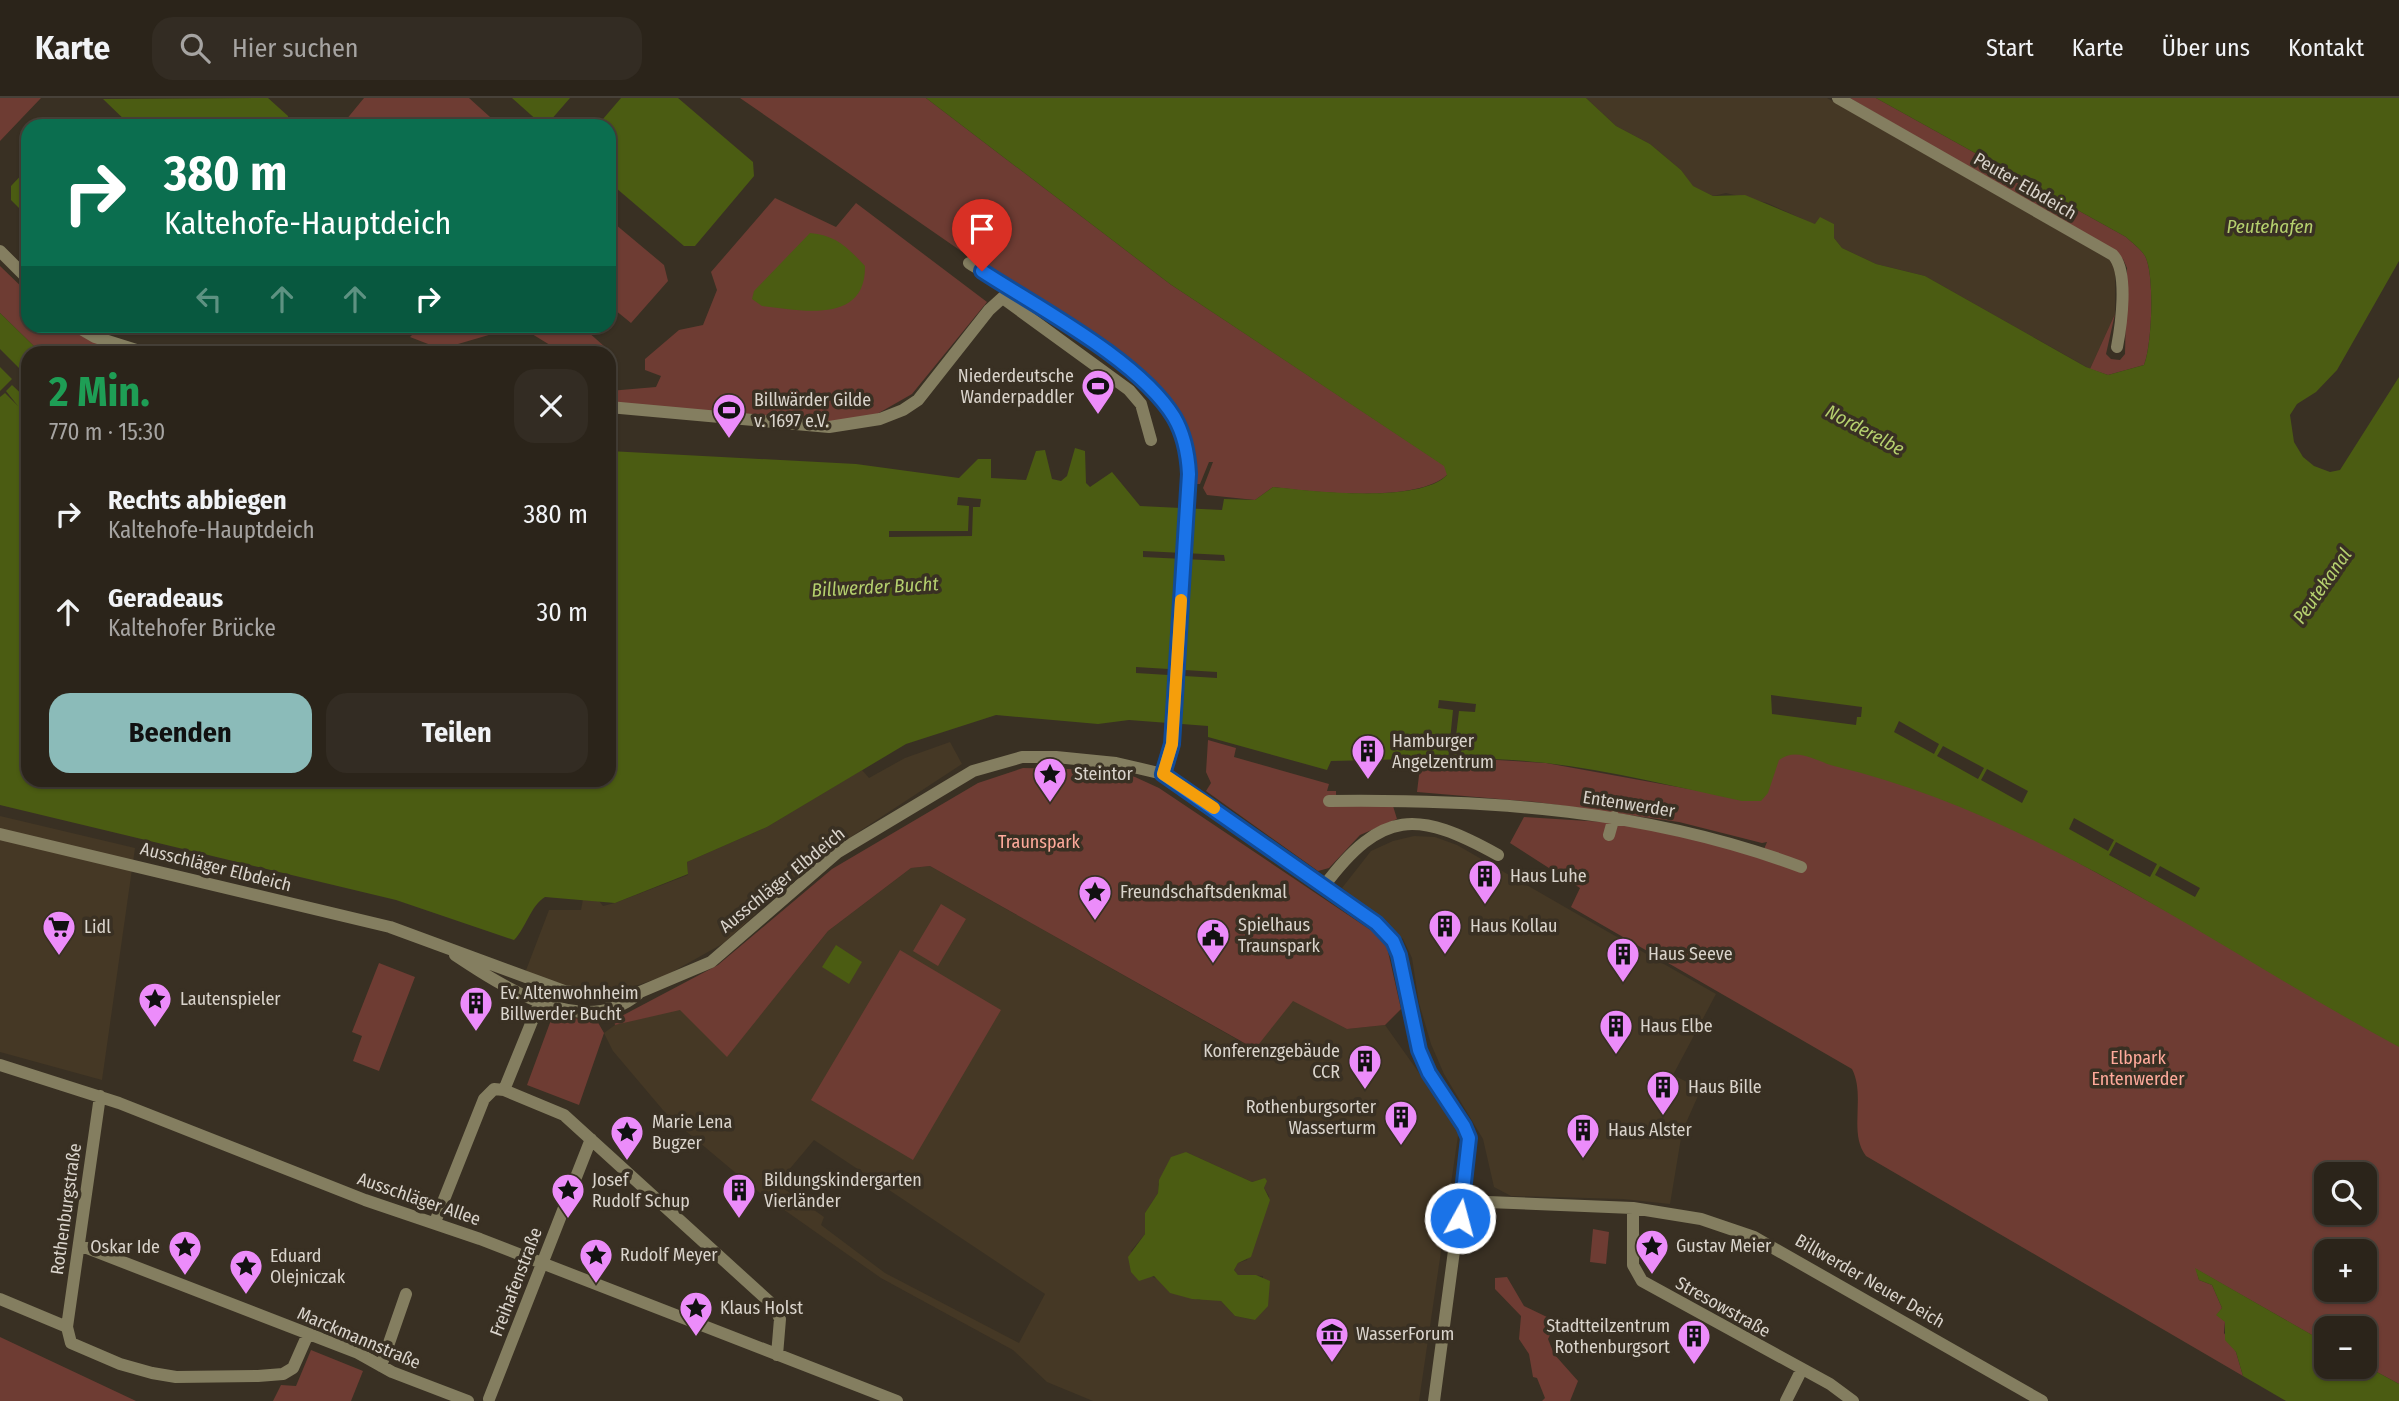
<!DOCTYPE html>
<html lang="de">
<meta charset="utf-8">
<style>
body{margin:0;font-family:"Fira Sans Condensed",sans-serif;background:#332c23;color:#f1f3f6;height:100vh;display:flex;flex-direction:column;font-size:26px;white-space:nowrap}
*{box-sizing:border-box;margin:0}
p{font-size:23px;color:#a6a4a2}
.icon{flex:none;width:38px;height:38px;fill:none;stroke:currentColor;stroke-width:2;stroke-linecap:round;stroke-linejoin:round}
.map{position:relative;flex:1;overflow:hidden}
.side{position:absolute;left:21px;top:248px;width:595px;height:441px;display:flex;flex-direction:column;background:#2b241a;border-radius:21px;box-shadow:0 2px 5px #0004,0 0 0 2px #474139}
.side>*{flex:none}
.banner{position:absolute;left:21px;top:21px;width:595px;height:214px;border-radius:21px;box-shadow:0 2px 5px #0004,0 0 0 2px #474139;background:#0b6e4f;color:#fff;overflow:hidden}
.controls{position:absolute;left:2314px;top:1064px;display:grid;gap:14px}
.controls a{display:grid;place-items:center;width:63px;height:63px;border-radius:14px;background:#2b241a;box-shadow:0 2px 5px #0004,0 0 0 2px #474139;font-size:35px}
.pin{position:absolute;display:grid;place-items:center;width:60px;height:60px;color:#fff;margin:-72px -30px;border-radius:50% 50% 50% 0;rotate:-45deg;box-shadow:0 0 7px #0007}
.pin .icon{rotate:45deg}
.me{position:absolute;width:77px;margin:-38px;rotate:7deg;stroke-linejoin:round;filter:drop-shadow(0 0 5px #0008)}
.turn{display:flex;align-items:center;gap:24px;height:147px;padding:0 28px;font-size:32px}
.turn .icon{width:91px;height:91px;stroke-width:2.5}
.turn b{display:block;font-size:49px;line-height:60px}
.lanes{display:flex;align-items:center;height:66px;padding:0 28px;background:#0003;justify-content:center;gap:35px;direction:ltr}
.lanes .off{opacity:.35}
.round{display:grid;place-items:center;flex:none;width:74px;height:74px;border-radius:21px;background:#332c23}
.summary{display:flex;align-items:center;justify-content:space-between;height:119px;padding:0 28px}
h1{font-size:42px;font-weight:700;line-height:52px;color:#1e9e55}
.cta{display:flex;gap:14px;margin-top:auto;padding:14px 28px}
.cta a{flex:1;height:80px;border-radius:21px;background:#8bbbb9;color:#111;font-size:28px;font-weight:700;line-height:80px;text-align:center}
.cta a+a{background:#332c23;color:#f1f3f6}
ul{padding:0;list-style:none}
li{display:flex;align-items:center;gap:21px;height:98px;padding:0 28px}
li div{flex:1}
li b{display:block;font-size:26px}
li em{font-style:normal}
header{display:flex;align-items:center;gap:42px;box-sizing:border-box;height:98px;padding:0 35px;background:#2b241a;border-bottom:2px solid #474139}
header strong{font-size:33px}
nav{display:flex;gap:38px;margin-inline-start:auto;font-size:24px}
.search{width:490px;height:63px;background:#332c23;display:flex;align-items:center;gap:18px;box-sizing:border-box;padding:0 24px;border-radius:21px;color:#a6a4a2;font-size:26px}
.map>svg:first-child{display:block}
.built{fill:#453825;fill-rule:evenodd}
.green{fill:#6e3c33;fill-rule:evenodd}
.water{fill:#4b5c12;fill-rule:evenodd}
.pier{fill:#393023}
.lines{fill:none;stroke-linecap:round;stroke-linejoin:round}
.minor{stroke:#847e60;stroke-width:12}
.route-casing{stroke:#114b97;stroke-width:18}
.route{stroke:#1a73e8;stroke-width:12}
.slow{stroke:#f59e0b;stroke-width:12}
.labels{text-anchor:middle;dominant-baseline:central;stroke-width:7;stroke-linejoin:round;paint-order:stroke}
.street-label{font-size:18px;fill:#dad4cc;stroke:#393023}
.poi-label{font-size:18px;fill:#dad4cc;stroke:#393023;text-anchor:start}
.park-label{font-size:18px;fill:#feaa9b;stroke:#393023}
.water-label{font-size:19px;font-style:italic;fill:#b5d06e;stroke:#393023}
</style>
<header>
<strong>Karte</strong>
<div class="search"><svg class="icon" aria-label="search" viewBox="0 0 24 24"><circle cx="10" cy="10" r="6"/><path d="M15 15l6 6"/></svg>Hier suchen</div>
<nav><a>Start</a><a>Karte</a><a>Über uns</a><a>Kontakt</a></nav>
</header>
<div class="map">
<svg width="2399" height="1303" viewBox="0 0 2399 1303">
<rect width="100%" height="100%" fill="#393023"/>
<path class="built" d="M1586 0H1827L2110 162 2115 169V216L2090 271 1925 178 1876 166 1842 150 1834 140V126L1821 120 1816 127 1767 105 1726 95 1713 98 1692 88 1681 72 1650 46 1616 28Z
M950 644 962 666 808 767 724 845 665 878 635 888 600 892 569 888 525 875 549 812H581L583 801 593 795 603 808 615 805 688 777 687 764 767 729 862 672 869 680 905 660Z
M0 718 135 750 102 982 0 954Z
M1414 738 1435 739 1457 747 1716 896 1673 977 1701 991 1682 1034 1670 1106 1623 1101 1511 1098 1494 1089 1483 1041 1444 976 1431 946 1419 905 1412 860 1403 841 1342 790 1371 753 1393 743Z
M930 768 1254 951 1293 902 1347 931 1385 927 1459 1031 1419 1303H1093L1047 1284 1013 1252 881 1180 756 1092 668 1018 613 953 604 935 615 927 680 911 727 958 828 833 911 770ZM814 1042 1045 1196 1019 1245 885 1175 821 1127 824 1119 777 1086ZM1186 1054 1252 1084 1262 1081 1265 1085 1264 1090 1269 1098 1247 1162 1238 1165 1234 1172 1238 1177 1263 1178 1262 1211 1255 1222 1235 1218 1221 1203 1207 1200 1199 1202 1167 1191 1158 1181 1150 1178 1131 1153 1145 1136V1115L1158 1095V1086Z"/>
<path class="green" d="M0 0H41L0 43Z
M364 0H469L500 28H341Z
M740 0H926L1170 186 1445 368 1448 376C1418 406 1313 394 1273 389L1255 402 1207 397 1203 390 1213 364H1209L1200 386H1197L1188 339 1179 315 1156 288Z
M1850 0H1876L2126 139C2132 145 2141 151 2145 158 2155 176 2152 248 2144 267L2108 277 2090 271 2115 216 2106 256 2111 261 2120 262 2125 256 2127 170 2123 161Z
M775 100 836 129 856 105 987 204 912 296 877 316 833 327 609 304V293L656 289 661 278 645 272V261L679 232 703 227 717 192 711 174Z
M609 121 664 167 668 183 631 225 609 207Z
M0 168 28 195V228H64L124 255H41L0 215Z
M421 228H591L587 233 605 249 600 255H563L519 228 441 251 410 239Z
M1208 642 1236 650 1234 659 1329 686 1327 693H1336V699L1393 708 1397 721 1360 737 1329 770 1318 773 1206 693 1211 685 1206 674Z
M1776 647 1959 699 2399 941V1286L2364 1267V1230H2326V1245L2196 1171 2199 1182 2212 1187 2222 1210 2217 1217 2225 1223 2224 1235 2236 1254 2243 1278 1866 1058C1848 1035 1866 998 1852 971L1571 809 1580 790 1510 745 1524 719 1620 725 1762 756 1767 744 1762 745 1679 724 1536 704 1417 694 1421 661 1448 659 1546 665 1755 703ZM2326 1076H2364V1115H2326ZM2326 1153H2364V1192H2326Z
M1023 670 1113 672 1135 679 1159 690 1381 839 1387 849 1401 911 1385 927 1347 931 1293 903 1255 951 930 768 911 770 828 833 727 959 680 912 615 927 614 922 718 867 832 771 978 685Z
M941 806 966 821 938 868 913 853Z
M900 852 1001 912 913 1062 811 1002Z
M379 865 415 879 379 973 353 963 362 938 352 934Z
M563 920 596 921 604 935 579 1007 527 987 551 922Z
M1593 1131 1609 1134 1606 1166 1590 1164Z
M1507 1179 1524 1208 1547 1219 1555 1227 1548 1241 1554 1256 1578 1283 1570 1303H1542L1545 1300 1537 1280 1533 1279 1529 1256 1519 1241 1521 1218 1495 1191V1180Z
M0 1239 136 1303H0Z
M311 1252 363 1273 351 1303H273L281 1287 296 1288Z"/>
<path class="water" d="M268 0 288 18V28H131L103 1Z
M512 0H570L550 23 540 25Z
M621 0H678L753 64 754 78 695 148H684L609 84V28H597Z
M926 0H1586L1616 28 1650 46 1681 72 1693 88 1713 98 1745 97 1815 126 1820 119 1834 126V140L1842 150 1876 166 1925 178 2086 269 2108 277 2144 267C2152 248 2155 176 2145 158 2141 151 2131 144 2126 139L1876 0H2399V163L2337 272 2316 294 2297 306 2290 317 2294 344 2303 359 2314 368 2330 374 2340 372 2399 279V949C2219 852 2034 715 1834 668 1815 663 1797 649 1779 662L1768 695 1761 703H1742C1677 689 1612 673 1546 665 1475 657 1403 662 1331 663L1327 672 1208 639V628L1129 622 1098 626 996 617 906 646 767 729 687 764 688 776 615 805 545 799C531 807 526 830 514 842L396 802 0 707V215L41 255 28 256V682H609V353L856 366 959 380 978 361H991V380L1026 382 1036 353 1045 352 1052 381 1061 383 1067 378 1075 350 1085 353 1086 385 1090 389 1112 374 1140 408 1222 412 1224 401 1255 402 1273 389C1313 393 1419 406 1447 377L1444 368 1170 186ZM1143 453 1224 457 1225 463 1143 459ZM1136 569 1217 574V580L1136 575Z
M28 70V119L11 102V88Z
M810 135C836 137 848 150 865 168 866 226 803 213 762 208L752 201 754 193Z
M836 847 862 864 849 886 822 869Z
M1186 1054 1252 1084 1265 1080 1267 1083 1264 1090 1270 1102 1251 1159 1238 1165 1234 1172 1238 1177H1256L1270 1183 1268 1208 1255 1222 1235 1218 1221 1203 1192 1201 1170 1195 1154 1178 1139 1183 1131 1174 1128 1159 1145 1136V1115L1158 1095 1159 1082 1171 1059Z
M2195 1170 2326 1245V1269L2364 1267 2399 1286V1303H2286L2243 1278 2236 1254 2225 1242V1224L2216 1217 2222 1210 2212 1187 2199 1182Z"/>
<path class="pier" d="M0 251 28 279V290L24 294 28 302 12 287 6 293 18 308 5 295 0 299V293L12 281 0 269Z
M958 399 981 401 980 409H973L972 438 889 439V433H968L969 408 957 407Z
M1771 597 1862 609 1861 619H1857L1856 627 1772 616Z
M1439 602 1476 606 1475 614 1459 613 1453 663H1448L1453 612 1438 610Z
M1899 623 1939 646 1934 656 1894 634Z
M1943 648 1984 670 1978 681 1937 658Z
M1987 671 2028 693 2022 705 1981 682Z
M2074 720 2114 742 2108 753 2069 731Z
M2116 744 2157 766 2150 779 2109 757Z
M2160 768 2200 790 2195 799 2155 777Z"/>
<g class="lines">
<path class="minor" d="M1838 0 2113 157C2129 174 2121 228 2117 249
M0 153 28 181
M969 165C1028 203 1157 269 1182 336 1189 355 1189 374 1189 394L1172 646 1163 676
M1004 201 1129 292 1141 306 1151 342
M76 228 95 239 149 256
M609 309 829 329 880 321 903 312 918 302 989 212 1011 192
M1329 703C1490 701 1649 712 1801 769
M0 736 390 829 564 893 613 899 640 894 711 864 838 754 973 673 1022 659H1056L1116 665 1163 676 1376 826C1414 860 1403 916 1423 961 1434 989 1461 1011 1469 1040L1434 1303
M1609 737 1614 719
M1324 788C1382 711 1417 712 1498 757
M455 857C503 889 584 942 638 896
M0 967 119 1005 365 1102 480 1141 897 1303
M504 992 539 906
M100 998 67 1229 71 1245 120 1266 152 1275 176 1279 258 1278 283 1276 293 1270 308 1236
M1462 1103 1633 1110 1701 1121 1754 1139 2042 1303
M1633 1110V1167L1642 1183 1830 1286 1853 1303
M435 1124 484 1001 494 991 504 992 564 1017 774 1208 780 1221 777 1257
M79 1147 358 1255 392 1274 468 1303
M0 1201 67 1229
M381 1268 406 1196
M489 1301 591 1041
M1786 1303 1801 1273"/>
</g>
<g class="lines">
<defs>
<path id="route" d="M982 173C1037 209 1139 262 1174 319 1184 336 1188 356 1189 376L1172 646 1163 676 1376 825 1393 843 1399 857 1419 952 1429 975 1464 1028 1469 1040 1460 1120"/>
</defs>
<use href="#route" class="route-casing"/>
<use href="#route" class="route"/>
<path class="slow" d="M1181 502 1172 646 1163 676 1214 710"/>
</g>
<defs>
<symbol id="stadium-pin" viewBox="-11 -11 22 30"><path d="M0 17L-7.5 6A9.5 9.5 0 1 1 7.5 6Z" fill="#ec8cfa" stroke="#393023"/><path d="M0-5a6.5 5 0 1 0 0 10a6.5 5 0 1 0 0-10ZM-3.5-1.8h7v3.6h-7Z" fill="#111"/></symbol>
<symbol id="building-pin" viewBox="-11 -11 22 30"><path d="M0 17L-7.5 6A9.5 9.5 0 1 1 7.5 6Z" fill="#ec8cfa" stroke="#393023"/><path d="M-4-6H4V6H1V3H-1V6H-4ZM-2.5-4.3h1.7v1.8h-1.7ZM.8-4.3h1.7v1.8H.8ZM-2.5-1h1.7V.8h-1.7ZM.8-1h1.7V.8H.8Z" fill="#111"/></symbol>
<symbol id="sight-pin" viewBox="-11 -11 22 30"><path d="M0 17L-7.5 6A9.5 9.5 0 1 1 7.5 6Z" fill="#ec8cfa" stroke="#393023"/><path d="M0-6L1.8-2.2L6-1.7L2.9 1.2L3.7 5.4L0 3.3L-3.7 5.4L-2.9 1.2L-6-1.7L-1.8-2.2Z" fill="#111"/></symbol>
<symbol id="supermarket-pin" viewBox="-11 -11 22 30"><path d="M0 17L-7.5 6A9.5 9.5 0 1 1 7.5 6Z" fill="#ec8cfa" stroke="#393023"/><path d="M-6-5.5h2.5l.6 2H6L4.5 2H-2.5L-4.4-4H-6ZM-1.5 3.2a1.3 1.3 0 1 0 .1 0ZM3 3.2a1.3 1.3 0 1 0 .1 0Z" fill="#111"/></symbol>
<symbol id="civic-pin" viewBox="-11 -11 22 30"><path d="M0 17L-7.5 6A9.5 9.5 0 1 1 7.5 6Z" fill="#ec8cfa" stroke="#393023"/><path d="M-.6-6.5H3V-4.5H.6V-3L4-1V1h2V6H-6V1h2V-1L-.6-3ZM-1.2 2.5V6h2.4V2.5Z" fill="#111"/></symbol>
<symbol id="museum-pin" viewBox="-11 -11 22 30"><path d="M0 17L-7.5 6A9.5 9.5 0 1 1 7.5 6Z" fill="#ec8cfa" stroke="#393023"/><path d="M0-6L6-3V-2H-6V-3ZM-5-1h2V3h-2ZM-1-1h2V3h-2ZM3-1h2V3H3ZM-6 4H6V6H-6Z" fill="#111"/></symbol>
</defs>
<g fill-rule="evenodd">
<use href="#stadium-pin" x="1079" y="269" width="38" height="52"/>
<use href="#stadium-pin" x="710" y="293" width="38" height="52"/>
<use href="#building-pin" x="1349" y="634" width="38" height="52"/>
<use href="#sight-pin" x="1031" y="657" width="38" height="52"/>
<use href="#building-pin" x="1466" y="759" width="38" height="52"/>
<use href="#sight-pin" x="1076" y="775" width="38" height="52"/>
<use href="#building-pin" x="1426" y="809" width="38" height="52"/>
<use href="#supermarket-pin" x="40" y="810" width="38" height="52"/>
<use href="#civic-pin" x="1194" y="818" width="38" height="52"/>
<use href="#building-pin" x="1604" y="837" width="38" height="52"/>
<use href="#sight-pin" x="136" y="882" width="38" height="52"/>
<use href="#building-pin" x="457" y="886" width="38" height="52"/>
<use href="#building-pin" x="1597" y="909" width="38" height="52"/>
<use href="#building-pin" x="1346" y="944" width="38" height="52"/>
<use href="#building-pin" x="1644" y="970" width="38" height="52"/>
<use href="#building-pin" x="1382" y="1000" width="38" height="52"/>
<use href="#building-pin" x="1564" y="1013" width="38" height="52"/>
<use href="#sight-pin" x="608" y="1015" width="38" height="52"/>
<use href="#sight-pin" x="549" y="1073" width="38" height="52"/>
<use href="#building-pin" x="720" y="1073" width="38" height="52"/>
<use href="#sight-pin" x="1633" y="1129" width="38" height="52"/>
<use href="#sight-pin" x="166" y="1130" width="38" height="52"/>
<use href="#sight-pin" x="577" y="1138" width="38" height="52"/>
<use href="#sight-pin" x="227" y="1149" width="38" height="52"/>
<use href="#sight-pin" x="677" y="1191" width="38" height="52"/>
<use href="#museum-pin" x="1313" y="1217" width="38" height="52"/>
<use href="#building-pin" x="1675" y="1219" width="38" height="52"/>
</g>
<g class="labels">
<g class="street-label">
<text transform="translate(2025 88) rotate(30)">Peuter Elbdeich</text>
<text transform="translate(1629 706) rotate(9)">Entenwerder</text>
<text transform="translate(216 769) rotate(14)">Ausschläger Elbdeich</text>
<text transform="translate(782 782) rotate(-39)">Ausschläger Elbdeich</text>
<text transform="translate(419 1101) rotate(19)">Ausschläger Allee</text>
<text transform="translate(66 1111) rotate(-82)">Rothenburgstraße</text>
<text transform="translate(1870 1183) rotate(30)">Billwerder Neuer Deich</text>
<text transform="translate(516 1184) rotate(-69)">Freihafenstraße</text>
<text transform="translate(1723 1209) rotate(29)">Stresowstraße</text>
<text transform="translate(359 1240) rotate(23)">Marckmannstraße</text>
</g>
<g class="poi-label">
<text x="1074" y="278" text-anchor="end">Niederdeutsche<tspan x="1074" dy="21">Wanderpaddler</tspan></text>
<text x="754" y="302">Billwärder Gilde<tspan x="754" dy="21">v. 1697 e.V.</tspan></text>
<text x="1392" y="643">Hamburger<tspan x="1392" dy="21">Angelzentrum</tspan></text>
<text x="1074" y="676">Steintor</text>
<text x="1510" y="778">Haus Luhe</text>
<text x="1120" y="794">Freundschaftsdenkmal</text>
<text x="1238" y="827">Spielhaus<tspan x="1238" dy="21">Traunspark</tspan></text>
<text x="1470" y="828">Haus Kollau</text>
<text x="84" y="829">Lidl</text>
<text x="1648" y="856">Haus Seeve</text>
<text x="500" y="895">Ev. Altenwohnheim<tspan x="500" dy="21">Billwerder Bucht</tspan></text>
<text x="180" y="901">Lautenspieler</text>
<text x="1640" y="928">Haus Elbe</text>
<text x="1340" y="953" text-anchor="end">Konferenzgebäude<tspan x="1340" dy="21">CCR</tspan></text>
<text x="1688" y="989">Haus Bille</text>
<text x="1376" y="1009" text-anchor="end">Rothenburgsorter<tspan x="1376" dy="21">Wasserturm</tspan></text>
<text x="652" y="1024">Marie Lena<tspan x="652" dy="21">Bugzer</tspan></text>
<text x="1608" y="1032">Haus Alster</text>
<text x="592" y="1082">Josef<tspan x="592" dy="21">Rudolf Schup</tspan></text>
<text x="764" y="1082">Bildungskindergarten<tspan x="764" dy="21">Vierländer</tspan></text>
<text x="1676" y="1148">Gustav Meier</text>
<text x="160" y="1149" text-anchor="end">Oskar Ide</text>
<text x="620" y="1157">Rudolf Meyer</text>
<text x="270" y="1158">Eduard<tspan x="270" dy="21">Olejniczak</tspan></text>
<text x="720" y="1210">Klaus Holst</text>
<text x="1670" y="1228" text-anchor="end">Stadtteilzentrum<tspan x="1670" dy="21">Rothenburgsort</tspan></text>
<text x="1356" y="1236">WasserForum</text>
</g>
<g class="park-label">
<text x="1039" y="744">Traunspark</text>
<text x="2138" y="960">Elbpark<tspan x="2138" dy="21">Entenwerder</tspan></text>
</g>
<g class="water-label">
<text x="2270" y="128">Peutehafen</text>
<text transform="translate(1865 332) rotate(28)">Norderelbe</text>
<text transform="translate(2322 488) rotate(-55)">Peutekanal</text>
<text transform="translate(875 489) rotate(-3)">Billwerder Bucht</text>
</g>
</g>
</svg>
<div class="controls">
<a><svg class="icon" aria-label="search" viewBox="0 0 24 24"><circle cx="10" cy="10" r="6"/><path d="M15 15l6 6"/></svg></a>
<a>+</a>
<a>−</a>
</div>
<div class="pin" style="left:982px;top:173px;background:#d93025"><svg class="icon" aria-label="arrive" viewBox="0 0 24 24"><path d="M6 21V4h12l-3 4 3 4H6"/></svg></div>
<svg class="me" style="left:1460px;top:1120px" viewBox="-20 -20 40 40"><circle r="17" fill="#1a73e8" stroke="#fff" stroke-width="3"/><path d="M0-11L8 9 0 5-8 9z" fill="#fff"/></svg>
<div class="banner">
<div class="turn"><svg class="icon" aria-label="right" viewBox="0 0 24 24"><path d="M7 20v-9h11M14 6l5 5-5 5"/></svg><div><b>380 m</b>Kaltehofe-Hauptdeich</div></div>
<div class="lanes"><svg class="icon off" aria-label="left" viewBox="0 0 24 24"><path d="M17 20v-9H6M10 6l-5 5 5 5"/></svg><svg class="icon off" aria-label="ahead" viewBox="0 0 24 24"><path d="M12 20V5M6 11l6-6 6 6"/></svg><svg class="icon off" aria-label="ahead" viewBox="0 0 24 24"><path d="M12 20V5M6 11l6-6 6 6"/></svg><svg class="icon" aria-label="right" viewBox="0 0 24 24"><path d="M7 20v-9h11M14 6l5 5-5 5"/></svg></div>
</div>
<section class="side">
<div class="summary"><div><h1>2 Min.</h1><p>770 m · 15:30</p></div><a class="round"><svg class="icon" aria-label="close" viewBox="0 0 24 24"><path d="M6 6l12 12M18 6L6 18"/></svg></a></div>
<ul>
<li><svg class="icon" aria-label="right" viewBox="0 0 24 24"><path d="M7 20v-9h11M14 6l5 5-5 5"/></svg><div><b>Rechts abbiegen</b><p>Kaltehofe-Hauptdeich</p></div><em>380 m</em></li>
<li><svg class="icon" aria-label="ahead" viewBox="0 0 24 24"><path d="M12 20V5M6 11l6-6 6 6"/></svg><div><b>Geradeaus</b><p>Kaltehofer Brücke</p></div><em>30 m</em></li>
</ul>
<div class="cta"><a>Beenden</a><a>Teilen</a></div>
</section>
</div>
